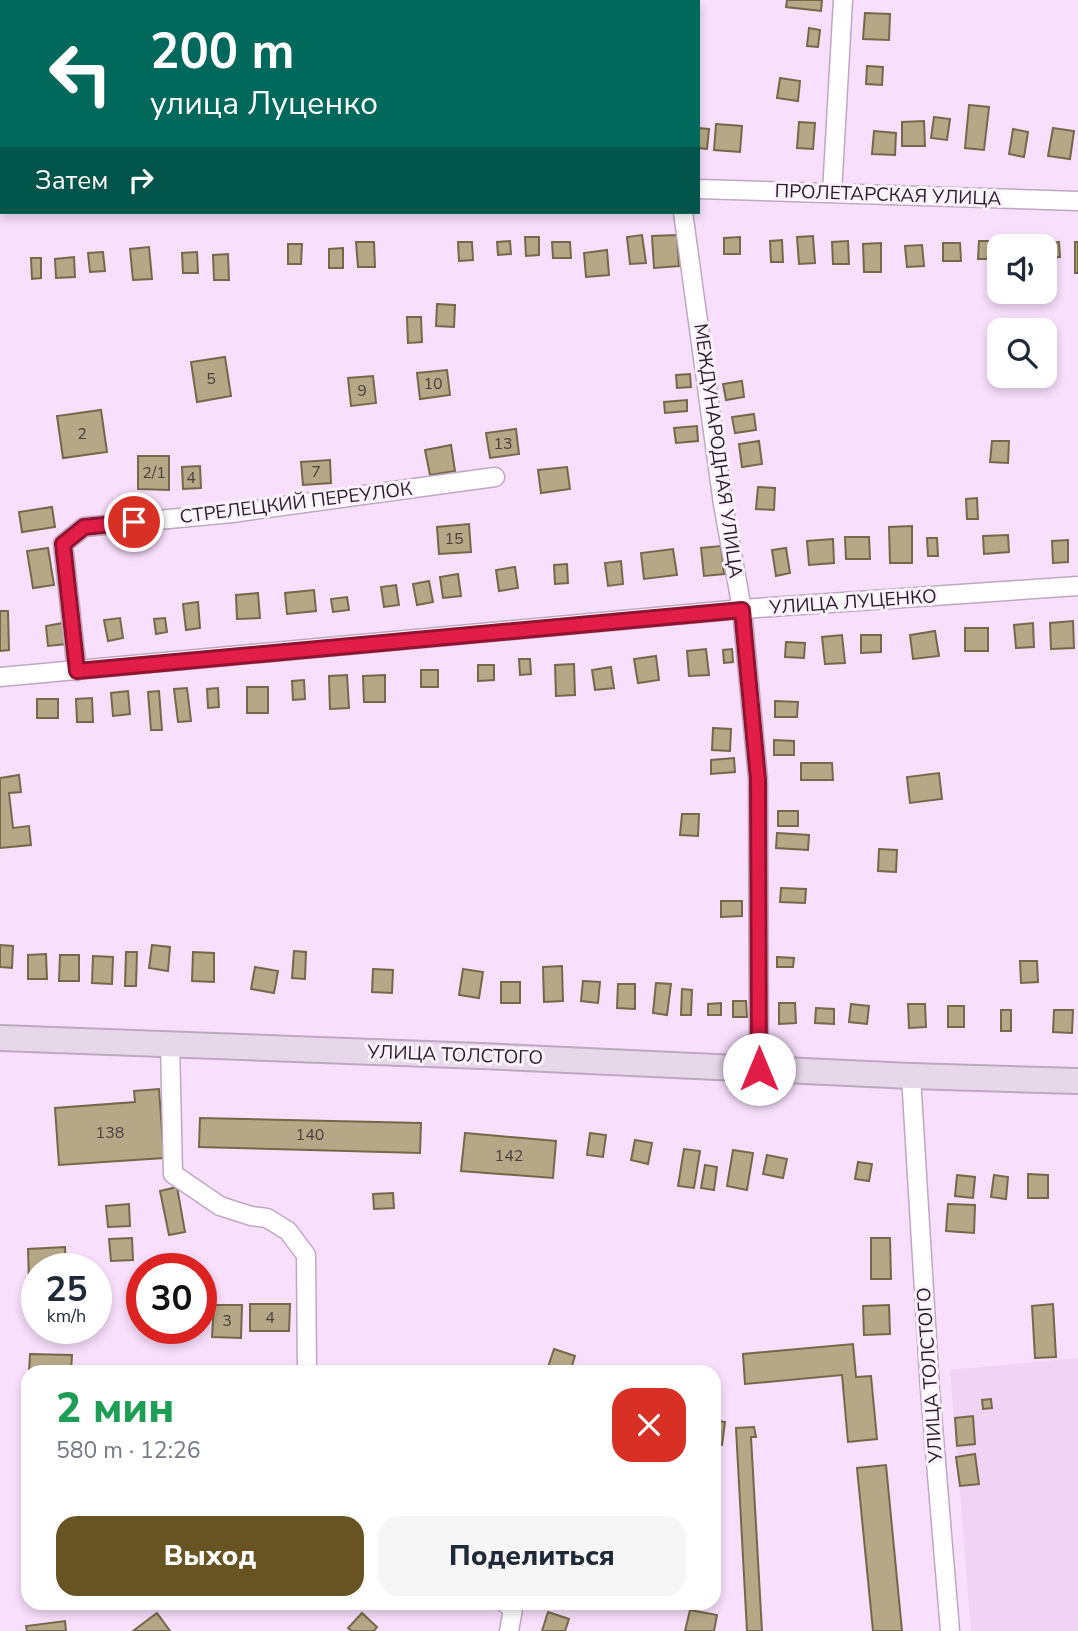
<!DOCTYPE html>
<html lang="ru">
<meta charset="utf-8">
<style>
body{margin:0;font-family:"Nunito Sans",sans-serif;background:#f6f6f7;color:#1f2937;height:100vh;display:flex;flex-direction:column;font-size:26px;white-space:nowrap}
*{box-sizing:border-box;margin:0}
p{font-size:23px;color:#747a83}
.icon{flex:none;width:38px;height:38px;fill:none;stroke:currentColor;stroke-width:2;stroke-linecap:round;stroke-linejoin:round}
.map{position:relative;flex:1;overflow:hidden}
.drawer{position:absolute;left:21px;top:1365px;width:700px;height:245px;display:flex;flex-direction:column;background:#fff;border-radius:21px;box-shadow:0 4px 10px #0003}
.drawer>*{flex:none}
.hud{position:absolute;left:0px;top:0px;width:700px;height:214px;box-shadow:0 4px 10px #0003;background:#00695c;color:#fff;overflow:hidden}
.tools{position:absolute;left:987px;top:234px;display:grid;gap:14px}
.tools a{display:grid;place-items:center;width:70px;height:70px;border-radius:14px;background:#fff;box-shadow:0 4px 10px #0003;font-size:35px}
.speed{position:absolute;left:21px;top:1253px;display:flex;gap:14px;font-size:35px;font-weight:700;text-align:center}
.speed>*{display:grid;place-content:center;width:91px;height:91px;border-radius:50%;background:#fff;box-shadow:0 4px 10px #0003;line-height:1}
.speed small{font-size:18px;font-weight:400}
.speed .limit{border:10px solid #d22;background:#fff;color:#111}
.pin{position:absolute;display:grid;place-items:center;width:60px;height:60px;color:#fff;margin:-30px;border:4px solid #fff;border-radius:50%;box-shadow:0 2px 7px #0007}
.me{position:absolute;width:77px;margin:-38px;rotate:0deg;stroke-linejoin:round;filter:drop-shadow(0 0 5px #0008)}
.turn{display:flex;align-items:center;gap:24px;height:147px;padding:0 35px;font-size:32px}
.turn .icon{width:91px;height:91px;stroke-width:2.5}
.turn b{display:block;font-size:49px;line-height:60px}
.then{display:flex;align-items:center;height:66px;padding:0 35px;background:#0003;gap:14px;font-size:26px}
.round{display:grid;place-items:center;flex:none;width:74px;height:74px;border-radius:21px;background:#f6f6f7}
.head{display:flex;align-items:center;justify-content:space-between;height:119px;padding:0 35px}
h1{font-size:42px;font-weight:800;line-height:52px;color:#1e9e55}
.button{display:flex;gap:14px;margin-top:auto;padding:14px 35px}
.button a{flex:1;height:80px;border-radius:21px;background:#685423;color:#fff;font-size:28px;font-weight:800;line-height:80px;text-align:center}
.button a+a{background:#f6f6f7;color:#1f2937}
.map>svg:first-child{display:block}
.built{fill:#f1d3f6}
.building{fill:#b6a887;stroke:#746849;stroke-width:2}
.lines{fill:none;stroke-linecap:round;stroke-linejoin:round}
.street-casing{stroke:#bfa7c3;stroke-width:21}
.secondary-casing{stroke:#bfa7c3;stroke-width:28}
.street{stroke:#fff;stroke-width:18}
.secondary{stroke:#e6d8e8;stroke-width:24}
.route-casing{stroke:#92132f;stroke-width:18}
.route{stroke:#e11d48;stroke-width:12}
.labels{text-anchor:middle;dominant-baseline:central;stroke-width:6;stroke-linejoin:round;paint-order:stroke}
.number-label{font-size:16px;fill:#4b4040}
.street-label{font-size:19px;fill:#271e28;stroke:#fcf2fe}
</style>
<div class="map">
<svg width="1078" height="1631" viewBox="0 0 1078 1631">
<rect width="100%" height="100%" fill="#f8dffc"/>
<path class="built" d="M1078 1358V1631H971L950 1370Z"/>
<path class="building" d="M787 0H822L821 11 786 7Z
M865 13 890 14 889 40 863 39Z
M809 28 820 30 818 47 807 46Z
M867 66 883 67 882 85 866 84Z
M780 78 800 81 798 101 777 98Z
M969 105 989 107 984 150 965 148Z
M934 117 950 119 947 140 931 138Z
M924 121 925 146H902V122Z
M799 122 815 123 813 149 797 148Z
M716 124 742 126 740 152 714 150Z
M698 128 709 129 707 149 698 148Z
M1053 128 1074 131 1070 159 1048 156Z
M1013 129 1028 132 1024 157 1009 154Z
M874 131 896 133 895 155 872 154Z
M642 235 646 263 630 264 627 237Z
M677 235 679 266 654 268 652 236Z
M813 236 815 263 799 264 797 237Z
M525 237H539V255L526 256Z
M740 237V254H724V238Z
M782 240 783 262H771L770 241Z
M510 241 511 254 498 255 497 242Z
M848 241 849 264H833L832 242Z
M979 241H992V259H978Z
M356 242H374L375 267H358Z
M458 242H472L473 260 459 261Z
M552 242H570L571 258H553Z
M1059 242 1060 257 1048 258 1046 244Z
M1075 242H1078V273H1075Z
M881 243V272H864L863 244Z
M943 243H960L961 261H943Z
M288 244H302L301 264H288Z
M922 245 924 266 907 267 905 246Z
M149 247 152 279 133 280 130 249Z
M343 248V268H329V249Z
M607 250 609 275 586 277 584 253Z
M103 252 105 271 90 272 88 253Z
M197 252 198 273H183L182 253Z
M228 254 229 280H214L213 255Z
M74 257 75 277 56 278 55 259Z
M31 258H41V278L32 279Z
M437 304 455 305 454 327 436 326Z
M407 317H421L422 342 408 343Z
M225 357 231 396 197 402 191 362Z
M447 370 450 395 420 399 417 373Z
M690 374 691 387 677 388 676 375Z
M373 376 376 403 351 406 348 378Z
M742 381 744 397 726 400 723 384Z
M687 400V411L665 413 664 402Z
M101 410 107 452 63 458 57 416Z
M754 414 756 430 735 433 732 417Z
M697 426 698 441 676 443 674 428Z
M516 429 519 454 490 458 486 433Z
M759 441 762 464 742 467 739 444Z
M992 441H1009L1008 463 990 462Z
M451 445 455 471 430 475 425 450Z
M138 456H169V490L138 489Z
M330 460 331 483 303 485 301 462Z
M200 466 201 488 183 489 182 467Z
M567 467 570 489 541 493 538 470Z
M758 487 775 488 774 510 756 509Z
M977 498 978 519H967L966 499Z
M52 507 55 527 22 532 19 512Z
M469 524 471 552 439 554 437 527Z
M912 526V563H890L889 527Z
M1008 535 1009 552 984 554 983 536Z
M845 537H869L870 559H846Z
M927 538H937L938 556H928Z
M833 539 834 563 809 565 807 541Z
M1068 540V562L1053 563 1052 541Z
M721 546 724 574 704 576 701 548Z
M48 548 54 585 33 588 27 551Z
M786 548 790 573 776 576 772 550Z
M673 549 677 575 644 579 641 553Z
M621 561 623 584 608 586 605 563Z
M567 564 568 583 555 584 554 565Z
M515 567 518 588 499 591 496 570Z
M458 574 461 596 443 598 440 577Z
M429 581 433 602 417 605 413 584Z
M396 585 399 605 384 607 381 587Z
M314 590 316 611 287 614 285 593Z
M258 593 260 618 237 619 236 595Z
M347 597 349 610 333 612 331 599Z
M198 602 200 628 186 630 183 604Z
M0 611H8L9 650 0 651Z
M120 618 123 638 108 641 104 620Z
M165 618 167 632 156 634 154 619Z
M1073 621 1074 648 1051 649 1050 623Z
M63 623 66 644 48 646 46 626Z
M1033 623 1034 647 1016 648 1014 625Z
M965 628H988V651H965Z
M935 631 939 656 913 659 910 635Z
M842 635 845 663 825 664 822 637Z
M861 635H881V652L861 653Z
M786 642 805 643 804 658 785 657Z
M706 649 709 675 689 676 687 651Z
M732 649 733 662 724 663 723 650Z
M656 656 659 680 638 683 634 659Z
M519 659H530L531 674 520 675Z
M574 664 575 695 556 696 555 665Z
M478 665H494V680L478 681Z
M611 667 614 688 595 690 592 670Z
M421 670H438V687H421Z
M347 675 349 708 330 709 329 676Z
M385 675V702H364L363 676Z
M304 680 305 699 293 700 292 681Z
M247 687H268V713H247Z
M187 688 191 721 178 722 174 689Z
M218 688 219 707 208 708 207 689Z
M128 691 130 714 113 716 111 693Z
M159 691 162 730H151L148 692Z
M92 698 93 722H77L76 699Z
M37 699H58V718H37Z
M775 701 798 702 797 717H775Z
M713 728 731 729 730 751 712 750Z
M774 740 794 741V755H774Z
M734 758 735 772 711 774V760Z
M801 763H832L833 780H801Z
M939 773 942 799 910 803 907 777Z
M19 775 21 792 9 793 13 828 29 826 31 845 0 848V778Z
M778 811H798V826H778Z
M682 814H699L698 836 680 835Z
M777 833 809 835 808 850 776 848Z
M879 849 897 850 896 872 878 871Z
M781 888 806 889 805 903 780 902Z
M721 901H742V916L721 917Z
M0 945 13 946 12 968 0 967Z
M152 945 170 947 168 971 149 968Z
M294 951 306 952 305 979 292 978Z
M126 952H137L136 986H125Z
M193 952 214 953V982L192 981Z
M46 954 47 979H28V955Z
M60 955H79V981H59Z
M93 956 113 957 112 984 92 983Z
M777 957 794 958 793 967H777Z
M1020 961H1037L1038 982 1021 983Z
M562 966 563 1001 544 1002 543 967Z
M255 967 278 971 274 993 251 989Z
M373 969 393 970 392 993 372 992Z
M463 969 483 972 479 998 459 995Z
M583 981 600 982 598 1003 581 1001Z
M501 982H520V1003H501Z
M656 983 671 984 667 1015 653 1013Z
M618 984H635V1009L617 1008Z
M682 989 692 990 691 1015H681Z
M733 1001H746L747 1017H733Z
M721 1003V1015H708V1004Z
M779 1003H795L796 1023 779 1024Z
M851 1004 869 1006 867 1024 849 1022Z
M908 1004H925L926 1027 909 1028Z
M948 1006H964V1027H948Z
M816 1008 834 1009V1024L815 1023Z
M1001 1010H1011V1031H1001Z
M1054 1010H1073L1072 1033 1053 1032Z
M159 1089 164 1158 59 1165 55 1108 135 1102 134 1091Z
M200 1118 421 1123 420 1153 199 1147Z
M465 1133 556 1141 553 1178 461 1171Z
M590 1133 606 1135 603 1157 587 1155Z
M635 1140 652 1143 648 1164 631 1160Z
M684 1149 700 1151 694 1188 678 1186Z
M733 1150 753 1153 747 1190 727 1186Z
M767 1155 787 1159 783 1178 763 1174Z
M858 1162 872 1164 869 1181 855 1179Z
M705 1165 717 1167 714 1190 701 1188Z
M1028 1174 1048 1175V1198H1028Z
M957 1175 975 1177 973 1198 955 1196Z
M994 1175 1008 1177 1006 1199 991 1197Z
M177 1187 185 1232 169 1235 160 1191Z
M393 1193 394 1208 374 1209 373 1194Z
M129 1204 130 1226 108 1227 106 1206Z
M948 1204 975 1205 974 1233 946 1231Z
M132 1238 133 1260 111 1261 109 1239Z
M871 1238H890L891 1279H871Z
M65 1247 66 1269H37V1281L29 1282 28 1249Z
M250 1304H290L289 1331H250Z
M1053 1304 1056 1357 1035 1358 1032 1306Z
M214 1305H242L241 1338 212 1337Z
M889 1305 890 1334 864 1335 863 1306Z
M853 1344 856 1377 871 1376 877 1439 848 1442 842 1375 745 1384 743 1354Z
M554 1349 575 1356 570 1372 547 1370Z
M30 1354 72 1355 71 1372H29Z
M991 1399 992 1408 983 1409 982 1400Z
M973 1416 975 1444 957 1446 955 1418Z
M714 1420 725 1422 722 1445 714 1444Z
M754 1427 756 1437H751L762 1631H747L736 1428Z
M975 1454 979 1484 960 1486 956 1457Z
M886 1465 902 1631H873L857 1468Z
M690 1610 717 1615 714 1631H685Z
M548 1612 569 1619 565 1631H542Z
M157 1613 170 1631H133Z
M362 1613 377 1627 374 1631H352L348 1628Z
M65 1621 66 1631H27L26 1626Z"/>
<g class="lines">
<defs>
<path id="street" d="M698 189 1078 201
M832 193 843 0
M0 201H2
M683 212 723 504 742 609 758 779 759 1069
M77 671 63 544 84 527 232 513 495 477
M0 677 742 609 1078 586
M170 1044 173 1174 220 1206 251 1216 267 1218 288 1231 306 1255 307 1372
M911 1076 930 1390 950 1631
M505 1603 513 1609 509 1631"/>
<path id="secondary" d="M0 1038 481 1056 911 1076 1078 1081"/>
</defs>
<use href="#street" class="street-casing"/>
<use href="#secondary" class="secondary-casing"/>
<use href="#street" class="street"/>
<use href="#secondary" class="secondary"/>
</g>
<g class="lines">
<defs>
<path id="route" d="M134 522 84 527 63 544 77 671 742 610 758 779 759 1069"/>
</defs>
<use href="#route" class="route-casing"/>
<use href="#route" class="route"/>
</g>
<g class="labels">
<g class="number-label">
<text x="211" y="379">5</text>
<text x="433" y="384">10</text>
<text x="362" y="391">9</text>
<text x="82" y="434">2</text>
<text x="503" y="444">13</text>
<text x="316" y="472">7</text>
<text x="154" y="473">2/1</text>
<text x="191" y="478">4</text>
<text x="454" y="539">15</text>
<text x="110" y="1133">138</text>
<text x="310" y="1135">140</text>
<text x="509" y="1156">142</text>
<text x="270" y="1318">4</text>
<text x="227" y="1321">3</text>
</g>
<g class="street-label">
<text transform="translate(888 195) rotate(2)">ПРОЛЕТАРСКАЯ УЛИЦА</text>
<text transform="translate(718 451) rotate(82)">МЕЖДУНАРОДНАЯ УЛИЦА</text>
<text transform="translate(296 503) rotate(-7)">СТРЕЛЕЦКИЙ ПЕРЕУЛОК</text>
<text transform="translate(853 602) rotate(-4)">УЛИЦА ЛУЦЕНКО</text>
<text transform="translate(455 1055) rotate(2)">УЛИЦА ТОЛСТОГО</text>
<text transform="translate(930 1375) rotate(-94)">УЛИЦА ТОЛСТОГО</text>
</g>
</g>
</svg>
<div class="tools">
<a><svg class="icon" aria-label="sound" viewBox="0 0 24 24"><path d="M4 9h4l5-4v14l-5-4H4zM17 9q2 3 0 6"/></svg></a>
<a><svg class="icon" aria-label="search" viewBox="0 0 24 24"><circle cx="10" cy="10" r="6"/><path d="M15 15l6 6"/></svg></a>
</div>
<div class="speed"><div>25<small>km/h</small></div><div class="limit">30</div></div>
<div class="pin" style="left:134px;top:522px;background:#d93025"><svg class="icon" aria-label="arrive" viewBox="0 0 24 24"><path d="M6 21V4h12l-3 4 3 4H6"/></svg></div>
<svg class="me" style="left:759px;top:1069px" viewBox="-20 -20 40 40"><circle r="19" fill="#fff"/><path d="M0-13L10 11 0 6-10 11z" fill="#e11d48"/></svg>
<div class="hud">
<div class="turn"><svg class="icon" aria-label="left" viewBox="0 0 24 24"><path d="M17 20v-9H6M10 6l-5 5 5 5"/></svg><div><b>200 m</b>улица Луценко</div></div>
<div class="then">Затем<svg class="icon" aria-label="right" viewBox="0 0 24 24"><path d="M7 20v-9h11M14 6l5 5-5 5"/></svg></div>
</div>
<section class="drawer">
<div class="head"><div><h1>2 мин</h1><p>580 m · 12:26</p></div><a class="round" style="background:#d93025;color:#fff"><svg class="icon" aria-label="close" viewBox="0 0 24 24"><path d="M6 6l12 12M18 6L6 18"/></svg></a></div>
<div class="button"><a>Выход</a><a>Поделиться</a></div>
</section>
</div>
